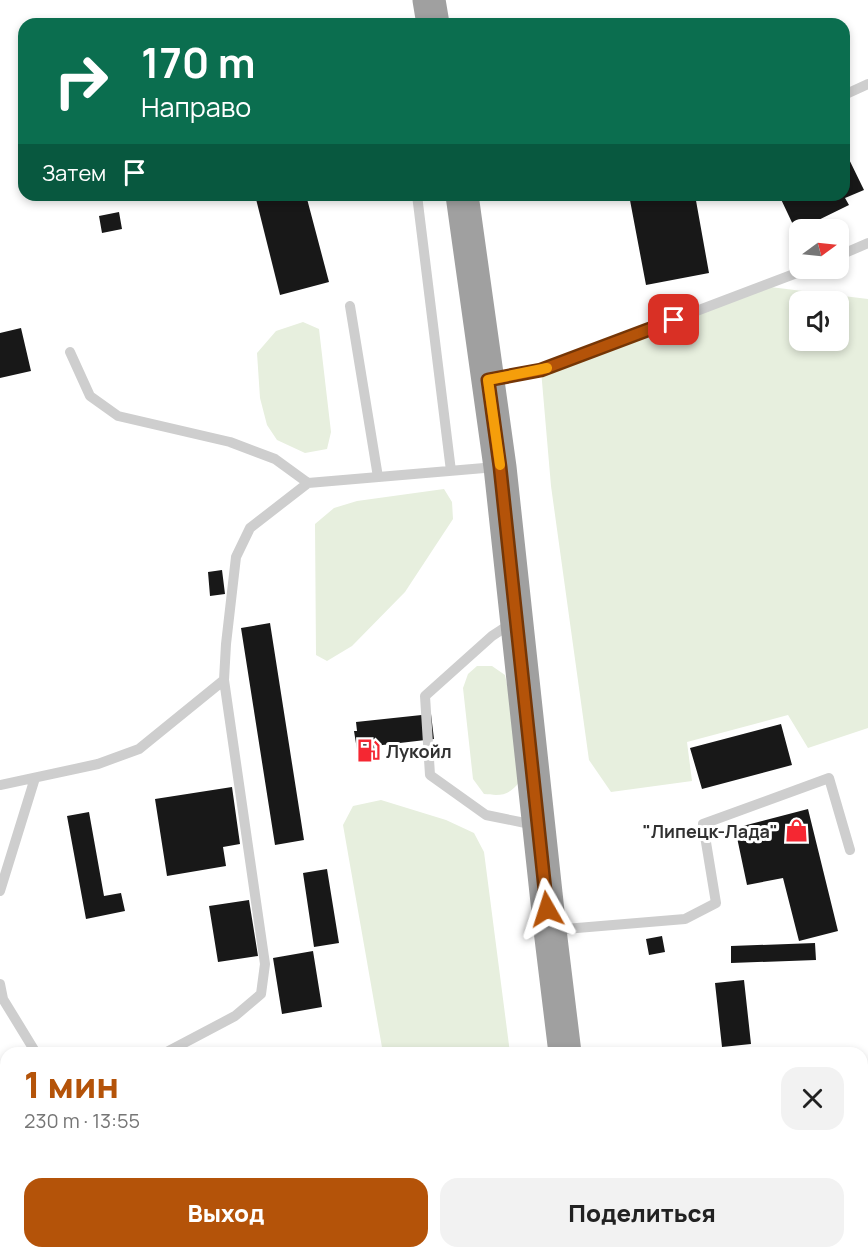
<!DOCTYPE html>
<html lang="ru">
<meta charset="utf-8">
<style>
body{margin:0;font-family:Manrope,sans-serif;background:#f2f2f2;color:#222;height:100vh;display:flex;flex-direction:column;font-size:22px;white-space:nowrap}
*{box-sizing:border-box;margin:0}
p{font-size:20px;color:#767676}
.icon{flex:none;width:33px;height:33px;fill:none;stroke:currentColor;stroke-width:2;stroke-linecap:round;stroke-linejoin:round}
.map{position:relative;flex:1;overflow:hidden}
.drawer{position:absolute;left:0px;top:1047px;width:868px;height:212px;display:flex;flex-direction:column;background:#fff;border-radius:18px 18px 0 0;box-shadow:0 3px 9px #0003}
.drawer>*{flex:none}
.banner{position:absolute;left:18px;top:18px;width:832px;height:183px;border-radius:18px;box-shadow:0 3px 9px #0003;background:#0b6e4f;color:#fff;overflow:hidden}
.needle{width:39px;rotate:75deg}
.fabs{position:absolute;left:789px;top:219px;display:grid;gap:12px}
.fabs a{display:grid;place-items:center;width:60px;height:60px;border-radius:12px;background:#fff;box-shadow:0 3px 9px #0003;font-size:30px}
.pin{position:absolute;display:grid;place-items:center;width:51px;height:51px;color:#fff;margin:-26px;border-radius:12px;box-shadow:0 3px 9px #0006}
.me{position:absolute;width:66px;margin:-33px;rotate:354deg;stroke-linejoin:round;filter:drop-shadow(0 0 4px #0008)}
.turn{display:flex;align-items:center;gap:21px;height:126px;padding:0 24px;font-size:27px}
.turn .icon{width:78px;height:78px;stroke-width:2.5}
.turn b{display:block;font-size:42px;line-height:51px}
.then{display:flex;align-items:center;height:57px;padding:0 24px;background:#0003;gap:12px;font-size:22px}
.round{display:grid;place-items:center;flex:none;width:63px;height:63px;border-radius:18px;background:#f2f2f2}
.overview{display:flex;align-items:center;justify-content:space-between;height:102px;padding:0 24px}
h1{font-size:36px;font-weight:800;line-height:45px;color:#b45309}
.cta{display:flex;gap:12px;margin-top:auto;padding:12px 24px}
.cta a{flex:1;height:69px;border-radius:18px;background:#b45309;color:#fff;font-size:24px;font-weight:800;line-height:69px;text-align:center}
.cta a+a{background:#f2f2f2;color:#222}
.map>svg:first-child{display:block}
.green{fill:#e7efde;fill-rule:evenodd}
.building{fill:#181818}
.lines{fill:none;stroke-linecap:round;stroke-linejoin:round}
.service{stroke:#cecece;stroke-width:10}
.minor{stroke:#cecece;stroke-width:21}
.trunk{stroke:#a0a0a0;stroke-width:33}
.route-casing{stroke:#753606;stroke-width:15}
.route{stroke:#b45309;stroke-width:10}
.slow{stroke:#f59e0b;stroke-width:10}
.labels{text-anchor:middle;dominant-baseline:central;stroke-width:6;stroke-linejoin:round;paint-order:stroke}
.poi-label{font-size:18px;font-weight:bold;fill:#313131;stroke:#fff;text-anchor:start}
</style>
<div class="map">
<svg width="868" height="1258" viewBox="0 0 868 1258">
<rect width="100%" height="100%" fill="#fff"/>
<path class="green" d="M762 286 868 299V728L808 748 788 715 687 742 692 781 611 792 589 760 551 486 541 370ZM800 302H838V340H800Z
M303 322 319 329 331 432 327 449 305 453 277 440 267 425 260 398 257 353 276 331Z
M444 489 452 502 453 519 405 592 352 646 327 661 316 655 315 524 334 508 357 501Z
M477 666H492L505 675 508 689 520 781C509 796 501 796 484 794L473 779 463 688 468 674Z
M381 800 446 820 474 833 484 852 510 1053H383L343 825 353 806Z
M430 1253H521V1258H428Z
M608 1253H714L715 1258H609Z"/>
<path class="building" d="M844 149 864 190 845 198 849 205 796 231 779 195H844Z
M255 195H306L329 282 280 295Z
M629 195H695L709 273 646 285Z
M119 212 122 229 102 233 99 216Z
M21 328 31 371 0 378V333Z
M222 570 225 594 210 596 208 572Z
M270 623 304 840 275 845 241 628Z
M431 714 434 739 374 746 375 753 358 756 354 731H357L356 722Z
M781 724 792 765 702 789 690 748Z
M232 787 240 844 223 847 226 866 167 876 155 799Z
M808 809 838 931 799 941 783 878 747 885 735 828Z
M89 812 104 896 121 893 125 911 86 919 67 816Z
M327 869 339 943 314 947 303 873Z
M249 900 258 956 218 962 209 906Z
M662 936 665 952 649 955 646 939Z
M815 943 816 960 731 963V946Z
M313 951 322 1007 282 1014 273 958Z
M744 980 751 1044 722 1047 715 983Z
M868 1090V1118L862 1119V1091Z
M0 1103H6V1124L0 1125Z
M6 1193V1214L0 1215V1194Z
M366 1252H393L394 1258H366Z"/>
<g class="lines">
<path class="service" d="M844 95 868 84
M417 195 451 471
M838 256 868 243
M350 306 378 477
M70 352 90 396 118 416 230 442 275 459 308 483
M491 380 541 370 810 268
M512 623 492 636 425 696 430 775 486 815 535 825
M0 785 98 764 139 749 224 680 226 644 236 557 250 528 308 483 496 467
M0 891 35 778
M553 930 685 919 716 903 703 824 829 778 850 850
M0 984 3 999 36 1053
M165 1053 235 1016 261 994 265 964 224 680
M862 1130 868 1129
M856 1252 857 1258"/>
<path class="minor" d="M545 1252V1258"/>
<path class="trunk" d="M429 0 433 24
M462 195 500 467 550 930 565 1053
M590 1252 591 1258"/>
</g>
<g class="lines">
<defs>
<path id="route" d="M547 909 500 467 488 380 541 370 674 320"/>
</defs>
<use href="#route" class="route-casing"/>
<use href="#route" class="route"/>
<path class="slow" d="M500 465 488 380 547 368"/>
</g>
<defs>
<symbol id="fuel-bare" viewBox="-9 -9 18 18"><path d="M-5.5-6h7V0h2V4h1.3V-2.5L3-4.5l.8-.8L6-3V5H2.5V1h-1V6h-7ZM-4.2-4.7v3.2H.2V-4.7Z" fill="#f52732" stroke="#fff" stroke-width="2.5" paint-order="stroke"/></symbol>
<symbol id="shop-bare" viewBox="-9 -9 18 18"><path d="M-5-2.5h2.3a2.7 3.5 0 0 1 5.4 0H5L5.5 6h-11ZM-1.5-2.5h3a1.5 2.3 0 0 0-3 0Z" fill="#f52732" stroke="#fff" stroke-width="2.5" paint-order="stroke"/></symbol>
</defs>
<g fill-rule="evenodd">
<use href="#fuel-bare" x="352" y="734" width="33" height="33"/>
<use href="#shop-bare" x="780" y="814" width="33" height="33"/>
</g>
<g class="labels">
<g class="poi-label">
<text x="386" y="751">Лукойл</text>
<text x="778" y="831" text-anchor="end">"Липецк-Лада"</text>
</g>
</g>
</svg>
<div class="fabs">
<a><svg class="needle" viewBox="-14 -14 28 28"><path d="M0-13l5 13h-10z" fill="#e53935"/><path d="M0 13l5-13h-10z" fill="#767676"/></svg></a>
<a><svg class="icon" aria-label="sound" viewBox="0 0 24 24"><path d="M4 9h4l5-4v14l-5-4H4zM17 9q2 3 0 6"/></svg></a>
</div>
<div class="pin" style="left:674px;top:320px;background:#d93025"><svg class="icon" aria-label="arrive" viewBox="0 0 24 24"><path d="M6 21V4h12l-3 4 3 4H6"/></svg></div>
<svg class="me" style="left:547px;top:909px" viewBox="-20 -20 40 40"><path d="M0-17L14 15 0 8-14 15z" fill="#b45309" stroke="#fff" stroke-width="4"/></svg>
<div class="banner">
<div class="turn"><svg class="icon" aria-label="right" viewBox="0 0 24 24"><path d="M7 20v-9h11M14 6l5 5-5 5"/></svg><div><b>170 m</b>Направо</div></div>
<div class="then">Затем<svg class="icon" aria-label="arrive" viewBox="0 0 24 24"><path d="M6 21V4h12l-3 4 3 4H6"/></svg></div>
</div>
<section class="drawer">
<div class="overview"><div><h1>1 мин</h1><p>230 m · 13:55</p></div><a class="round"><svg class="icon" aria-label="close" viewBox="0 0 24 24"><path d="M6 6l12 12M18 6L6 18"/></svg></a></div>
<div class="cta"><a>Выход</a><a>Поделиться</a></div>
</section>
</div>
